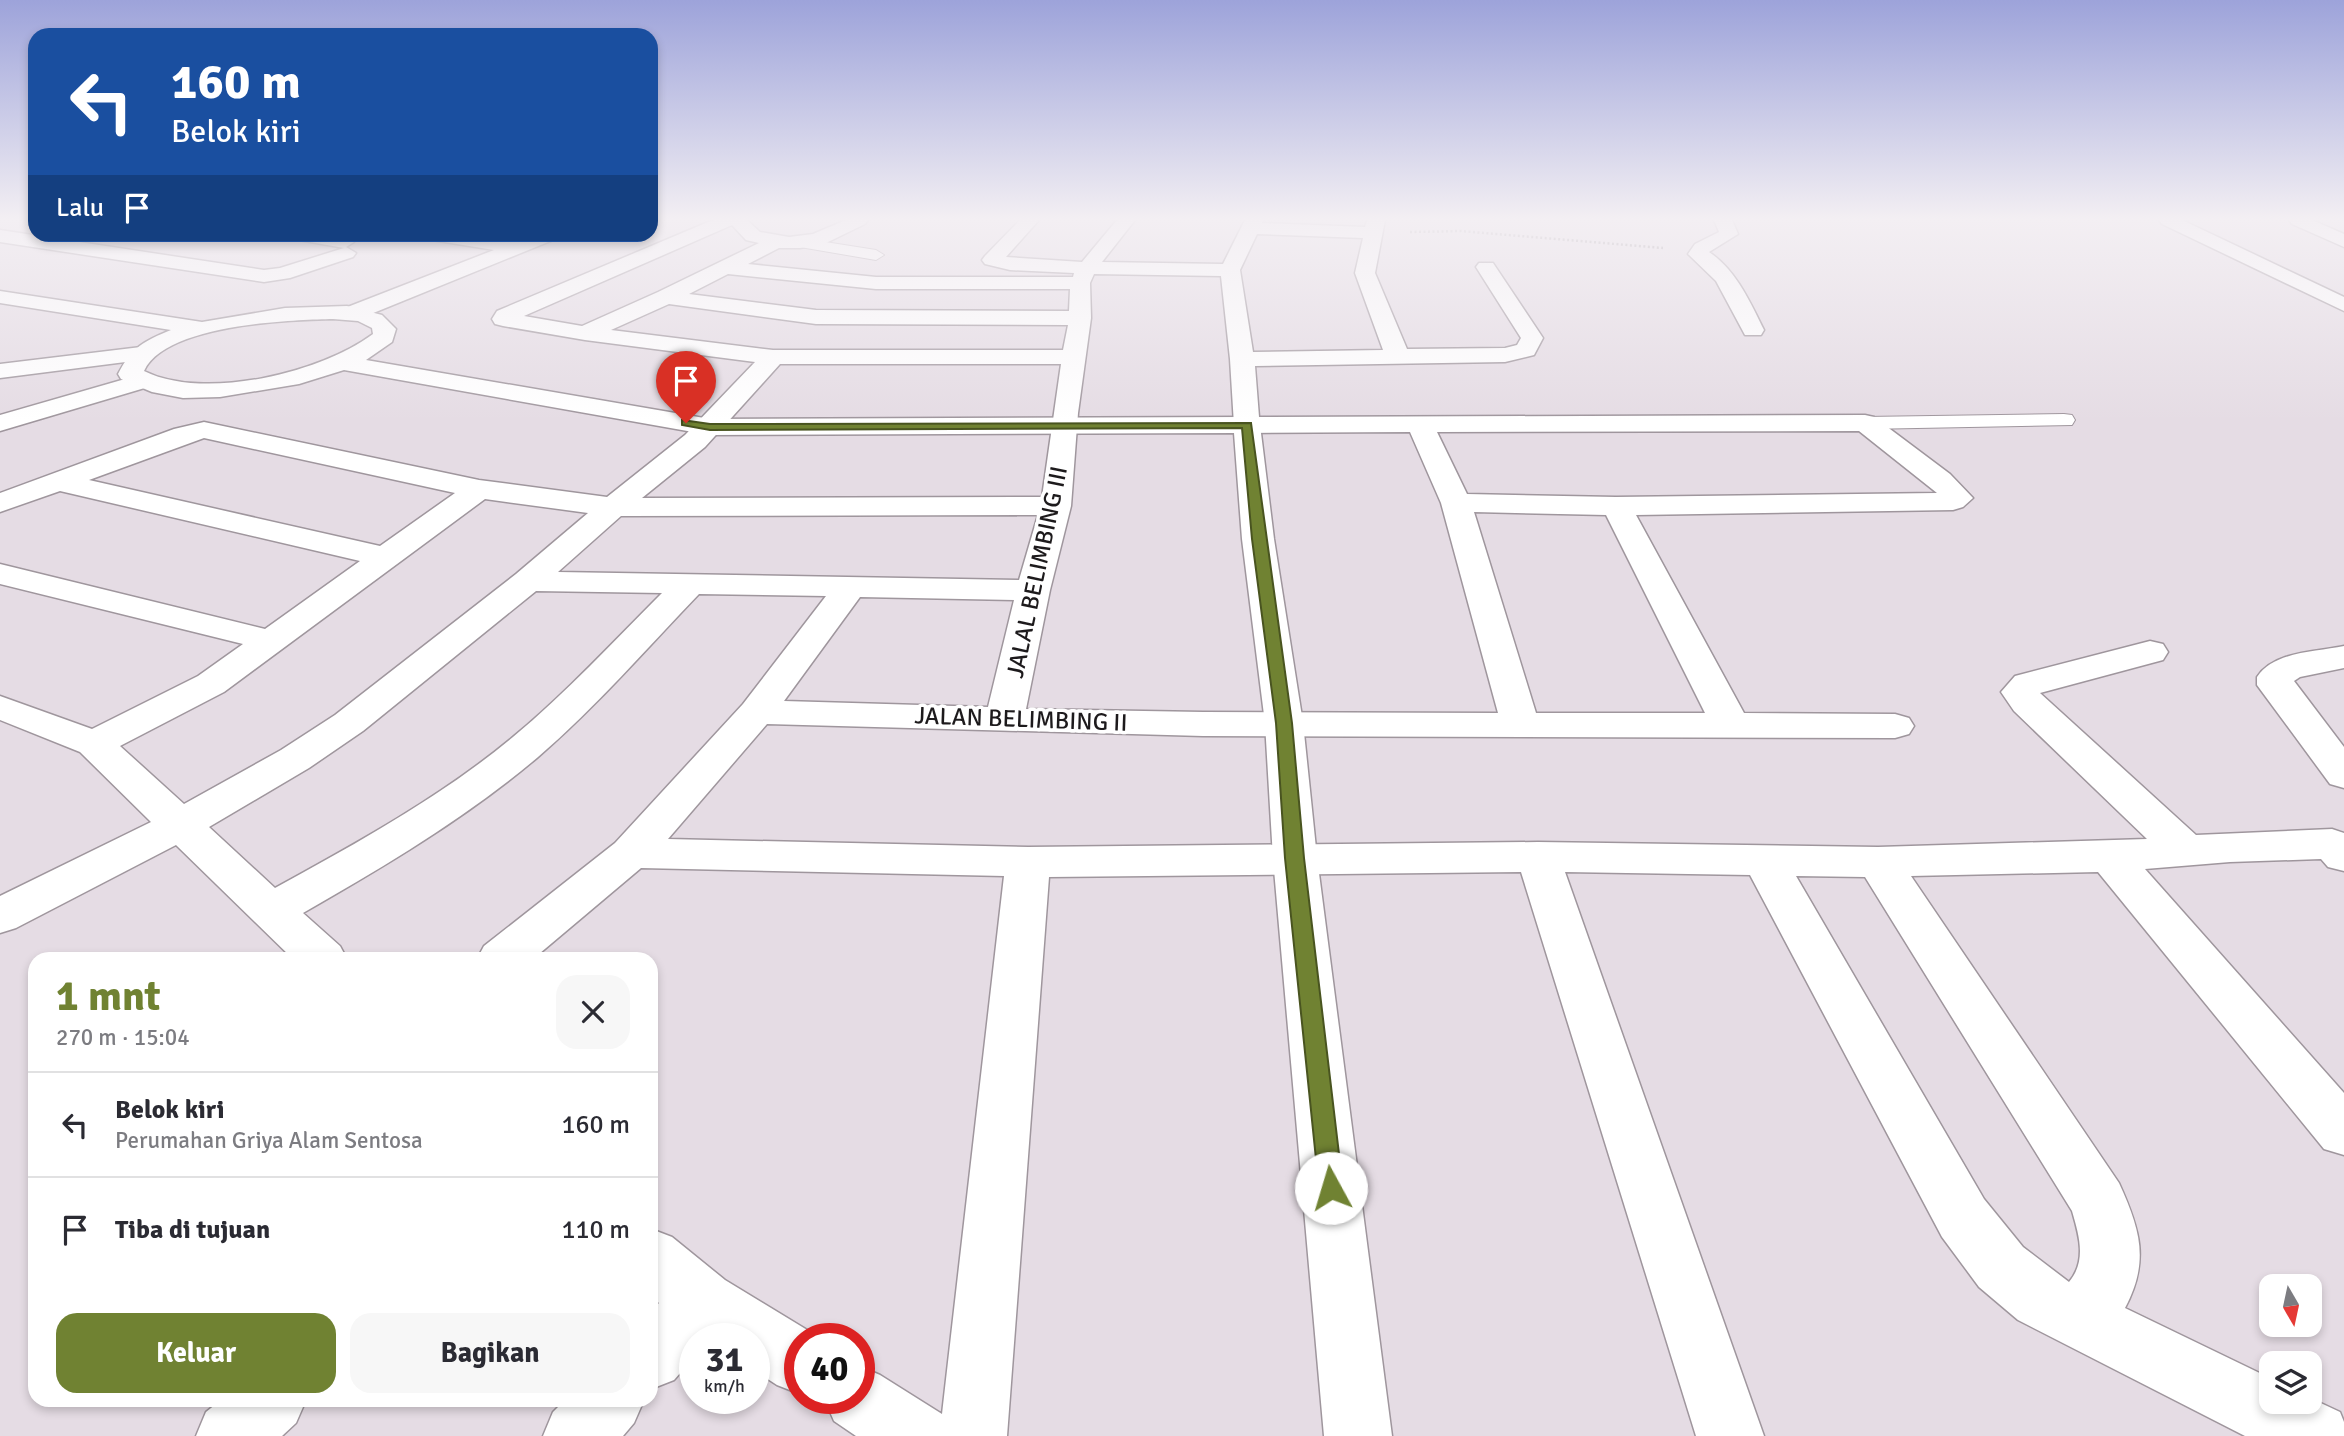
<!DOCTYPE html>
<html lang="id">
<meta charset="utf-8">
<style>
body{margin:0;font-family:Signika,sans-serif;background:#f7f7f7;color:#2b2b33;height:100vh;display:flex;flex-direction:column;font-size:26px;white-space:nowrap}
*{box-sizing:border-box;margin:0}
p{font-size:23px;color:#7c7c81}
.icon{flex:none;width:38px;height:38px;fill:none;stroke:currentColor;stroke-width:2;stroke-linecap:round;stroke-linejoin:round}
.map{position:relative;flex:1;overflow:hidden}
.drawer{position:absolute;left:28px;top:952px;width:630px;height:455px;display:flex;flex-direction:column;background:#fff;border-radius:21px;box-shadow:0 4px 10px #0003}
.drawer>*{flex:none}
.top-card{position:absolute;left:28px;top:28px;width:630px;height:214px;border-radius:21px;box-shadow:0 4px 10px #0003;background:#1a4fa0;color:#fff;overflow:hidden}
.needle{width:46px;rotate:171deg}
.fabs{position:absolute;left:2259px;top:1274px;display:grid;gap:14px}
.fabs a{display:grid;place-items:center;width:63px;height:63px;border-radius:14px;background:#fff;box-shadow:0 4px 10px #0003;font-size:35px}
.speed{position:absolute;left:679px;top:1323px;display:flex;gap:14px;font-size:35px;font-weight:700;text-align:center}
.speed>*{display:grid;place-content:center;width:91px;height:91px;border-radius:50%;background:#fff;box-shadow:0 4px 10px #0003;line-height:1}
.speed small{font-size:18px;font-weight:400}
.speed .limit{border:10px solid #d22;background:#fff;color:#111}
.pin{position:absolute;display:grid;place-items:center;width:60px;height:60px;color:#fff;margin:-72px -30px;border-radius:50% 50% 50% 0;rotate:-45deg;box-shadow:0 0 7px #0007}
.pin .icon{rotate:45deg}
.me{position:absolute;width:77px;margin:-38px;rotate:354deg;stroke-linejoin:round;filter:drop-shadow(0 0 5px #0008)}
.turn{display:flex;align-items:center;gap:24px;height:147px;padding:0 28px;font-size:32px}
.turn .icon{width:91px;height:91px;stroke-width:2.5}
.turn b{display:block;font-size:49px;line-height:60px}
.then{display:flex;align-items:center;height:66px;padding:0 28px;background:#0003;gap:14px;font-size:26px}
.round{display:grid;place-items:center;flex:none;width:74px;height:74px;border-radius:21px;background:#f7f7f7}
.summary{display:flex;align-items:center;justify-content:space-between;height:119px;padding:0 28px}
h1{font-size:42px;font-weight:700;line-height:52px;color:#708232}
.button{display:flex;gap:14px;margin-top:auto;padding:14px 28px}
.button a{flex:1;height:80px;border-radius:21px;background:#708232;color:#fff;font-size:28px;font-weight:700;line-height:80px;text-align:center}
.button a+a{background:#f7f7f7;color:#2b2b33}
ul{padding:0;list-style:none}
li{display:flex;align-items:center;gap:21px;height:105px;padding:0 28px;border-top:2px solid #e1e1e2}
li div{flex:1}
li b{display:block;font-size:26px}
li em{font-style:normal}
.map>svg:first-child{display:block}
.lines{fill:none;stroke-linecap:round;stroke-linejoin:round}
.service-casing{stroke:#9f969d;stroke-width:2}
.minor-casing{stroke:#9f969d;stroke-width:3}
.tertiary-casing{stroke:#9f969d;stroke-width:3}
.path{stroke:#807a7f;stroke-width:2.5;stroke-dasharray:2 2.5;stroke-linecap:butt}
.service{fill:#fff;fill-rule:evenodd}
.minor{fill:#fff;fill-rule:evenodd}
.tertiary{fill:#fff;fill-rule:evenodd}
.route{fill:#708232;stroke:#495420;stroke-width:2}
.labels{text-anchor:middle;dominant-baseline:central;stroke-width:7;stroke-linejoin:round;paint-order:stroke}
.street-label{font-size:24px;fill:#1d1a1c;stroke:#fff}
</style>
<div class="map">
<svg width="2344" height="1436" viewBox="0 0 2344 1436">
<rect width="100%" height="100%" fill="#e5dce4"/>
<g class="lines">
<defs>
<path id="service" d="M806 239 876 250 884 255 876 260 800 247 798 244Z
M2064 414 2072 415 2075 420 2072 425 1865 429 1857 428 1854 423 1857 418 1865 417Z"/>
<path id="minor" d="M713 220H747L760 232 789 237 813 234 846 220H868L865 224 826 243 800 248H779L748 264 876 277H1073L1074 273 1010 270 985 264 982 260 985 256 1020 220H1039L1006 257 1082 262 1117 220H1135L1102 262 1223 264 1245 220H1263L1262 223 1365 227 1367 220H1385L1375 273 1407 349 1505 348 1517 345 1521 338 1476 267 1479 263H1493L1543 338 1534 355 1505 362 1255 366 1259 417 1865 415 1874 417 1950 474 1973 498 1963 507 1953 510 1636 515 1744 713 1895 714 1909 718 1914 726 1909 734 1895 738 1203 736 767 724 668 839 1028 847 1538 842 1878 847 2147 839 2014 711 2001 692 2015 676 2150 641 2163 644 2168 652 2163 660 2040 693 2196 835 2332 829 2344 833V871L2328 867 2321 859 2230 862 2145 869 2344 1093V1155L2324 1149 2098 872 1911 876 2119 1183C2140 1229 2150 1261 2125 1308L2272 1379V1402H2310V1398L2340 1412 2344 1422V1436H2245L2018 1320 1979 1287 1942 1237 1750 875 1565 872 1764 1436H1696L1521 872 1049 877 1007 1436H856L834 1421 824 1398H859V1366L880 1375 942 1414 1004 876 641 868 533 959H477L484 946 615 843 743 704 826 596 699 594C646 649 596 707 538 757 466 818 385 866 303 913L340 946 347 959H293L176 845 16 928 0 933V896L151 822 80 752 0 720V696L92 729 198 676 243 644 0 584V564L265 629 360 561 60 491 0 512V493L174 429 204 422 479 480 607 497 685 435 755 362 585 340 503 326 495 324 492 319 497 311ZM732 225 746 240 759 243 658 292 582 326 524 316ZM1257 234 1363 238 1355 273 1383 350 1253 352 1240 270ZM728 274 876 289H1070L1069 311 816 310 689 294ZM1094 274 1221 276 1230 359 1234 425 1238 431 1247 433 1410 432 1441 503 1498 713 1203 712 1026 709 1050 590 1071 506 1078 413 1091 318 1090 283ZM669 304 816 324 1068 325 1063 350H773L611 330ZM780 364H1061L1042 497 642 498 705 447ZM1859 431 1937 493 1616 497 1467 494 1437 432ZM204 438 455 493 380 546 89 480ZM485 499 588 513 516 574 335 715 281 750 184 804 120 746 224 692ZM1474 512 1606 515 1705 713H1536ZM1038 515 1019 580 558 572 621 516ZM536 591 662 593C613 642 566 693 513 737 441 797 357 843 275 888L209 827 309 768 363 731ZM860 597 1014 600 988 707 784 701ZM1796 876 1865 877 2072 1211C2079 1235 2087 1261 2069 1282L2023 1247 1984 1199Z
M1714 220H1732L1738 234 1709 252C1736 270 1750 302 1764 330L1761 335H1745L1716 281 1688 254 1695 244 1719 232Z
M2159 220H2182L2344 297V311L2162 224Z
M2289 220H2312L2344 234V247L2292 224Z
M0 230 264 270 280 268 344 248 299 240 290 234H334L351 238 354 242 346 247 356 253 353 257 290 278 264 282 0 242Z
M423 234H471L515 242 533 234H560L558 238 361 318H345L342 313 345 308 494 250 432 240Z
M141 347 149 349 153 354 149 359 0 378V364Z
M139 375 148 377 151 382 148 387 0 431V415Z
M2344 646V668L2300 677 2294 681 2344 747V788L2330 784 2257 685V677C2274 651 2316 652 2344 646Z
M651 1229 672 1237 725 1280 822 1339H800V1394L777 1385 754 1370V1339H695V1356L674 1380 651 1389V1311L659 1303 651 1296Z
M221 1400H306L296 1423 282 1436H196L206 1412Z
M565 1400H644L634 1423 623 1436H543L553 1412Z"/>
<path id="tertiary" d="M0 291 202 322 285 308 347 306 382 315 396 329 392 342 366 360 710 419 1247 417 1256 419 1260 425 1274 539 1303 723 1317 858 1392 1436H1324L1273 858 1265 723 1242 539 1234 433 710 435 344 370 299 384 220 397 183 398 152 392 121 379 118 374C132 347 144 341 171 330L0 303ZM333 319 358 321 372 328 373 334C321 373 204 401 144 371 165 325 287 320 333 319Z"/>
</defs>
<use href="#service" class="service-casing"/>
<use href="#minor" class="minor-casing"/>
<use href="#tertiary" class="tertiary-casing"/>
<path class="path" d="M1410 232 1461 231 1663 248"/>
<use href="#service" class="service"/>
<use href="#minor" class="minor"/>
<use href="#tertiary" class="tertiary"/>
</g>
<linearGradient id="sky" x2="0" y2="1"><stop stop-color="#9da3da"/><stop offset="0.52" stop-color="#f3eff3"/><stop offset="1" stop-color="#f3eff3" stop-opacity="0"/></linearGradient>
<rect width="2344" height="421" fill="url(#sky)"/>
<path class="route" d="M682 420 710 424 1251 423 1292 723 1304 858 1343 1188 1339 1196 1331 1199 1322 1196 1319 1188 1285 858 1276 723 1252 539 1242 428 710 430 682 425Z"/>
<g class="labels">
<g class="street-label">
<text transform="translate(1037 572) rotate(-78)">JALAL BELIMBING III</text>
<text transform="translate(1021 719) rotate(2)">JALAN BELIMBING II</text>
</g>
</g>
</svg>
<div class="fabs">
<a><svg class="needle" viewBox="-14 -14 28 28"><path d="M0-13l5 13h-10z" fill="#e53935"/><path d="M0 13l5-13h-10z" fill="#7c7c81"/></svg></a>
<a><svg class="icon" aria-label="layers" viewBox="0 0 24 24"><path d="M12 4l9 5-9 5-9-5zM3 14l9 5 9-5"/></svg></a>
</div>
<div class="speed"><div>31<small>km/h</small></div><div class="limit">40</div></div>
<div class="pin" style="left:686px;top:423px;background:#d93025"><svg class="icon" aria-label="arrive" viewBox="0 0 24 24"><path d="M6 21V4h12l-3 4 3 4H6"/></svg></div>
<svg class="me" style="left:1331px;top:1188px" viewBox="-20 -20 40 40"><circle r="19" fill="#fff"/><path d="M0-13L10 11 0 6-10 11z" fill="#708232"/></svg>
<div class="top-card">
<div class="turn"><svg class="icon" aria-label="left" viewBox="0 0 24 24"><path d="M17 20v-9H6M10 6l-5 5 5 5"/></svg><div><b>160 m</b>Belok kiri</div></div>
<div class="then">Lalu<svg class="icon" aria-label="arrive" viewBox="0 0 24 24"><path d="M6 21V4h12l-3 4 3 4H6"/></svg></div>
</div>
<section class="drawer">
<div class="summary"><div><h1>1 mnt</h1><p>270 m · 15:04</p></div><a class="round"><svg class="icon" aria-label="close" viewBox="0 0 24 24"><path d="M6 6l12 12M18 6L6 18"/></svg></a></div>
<ul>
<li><svg class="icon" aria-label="left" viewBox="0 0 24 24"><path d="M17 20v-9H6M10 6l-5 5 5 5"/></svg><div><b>Belok kiri</b><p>Perumahan Griya Alam Sentosa</p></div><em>160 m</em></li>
<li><svg class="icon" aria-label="arrive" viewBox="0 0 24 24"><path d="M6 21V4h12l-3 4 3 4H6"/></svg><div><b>Tiba di tujuan</b></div><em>110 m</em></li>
</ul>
<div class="button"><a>Keluar</a><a>Bagikan</a></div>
</section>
</div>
